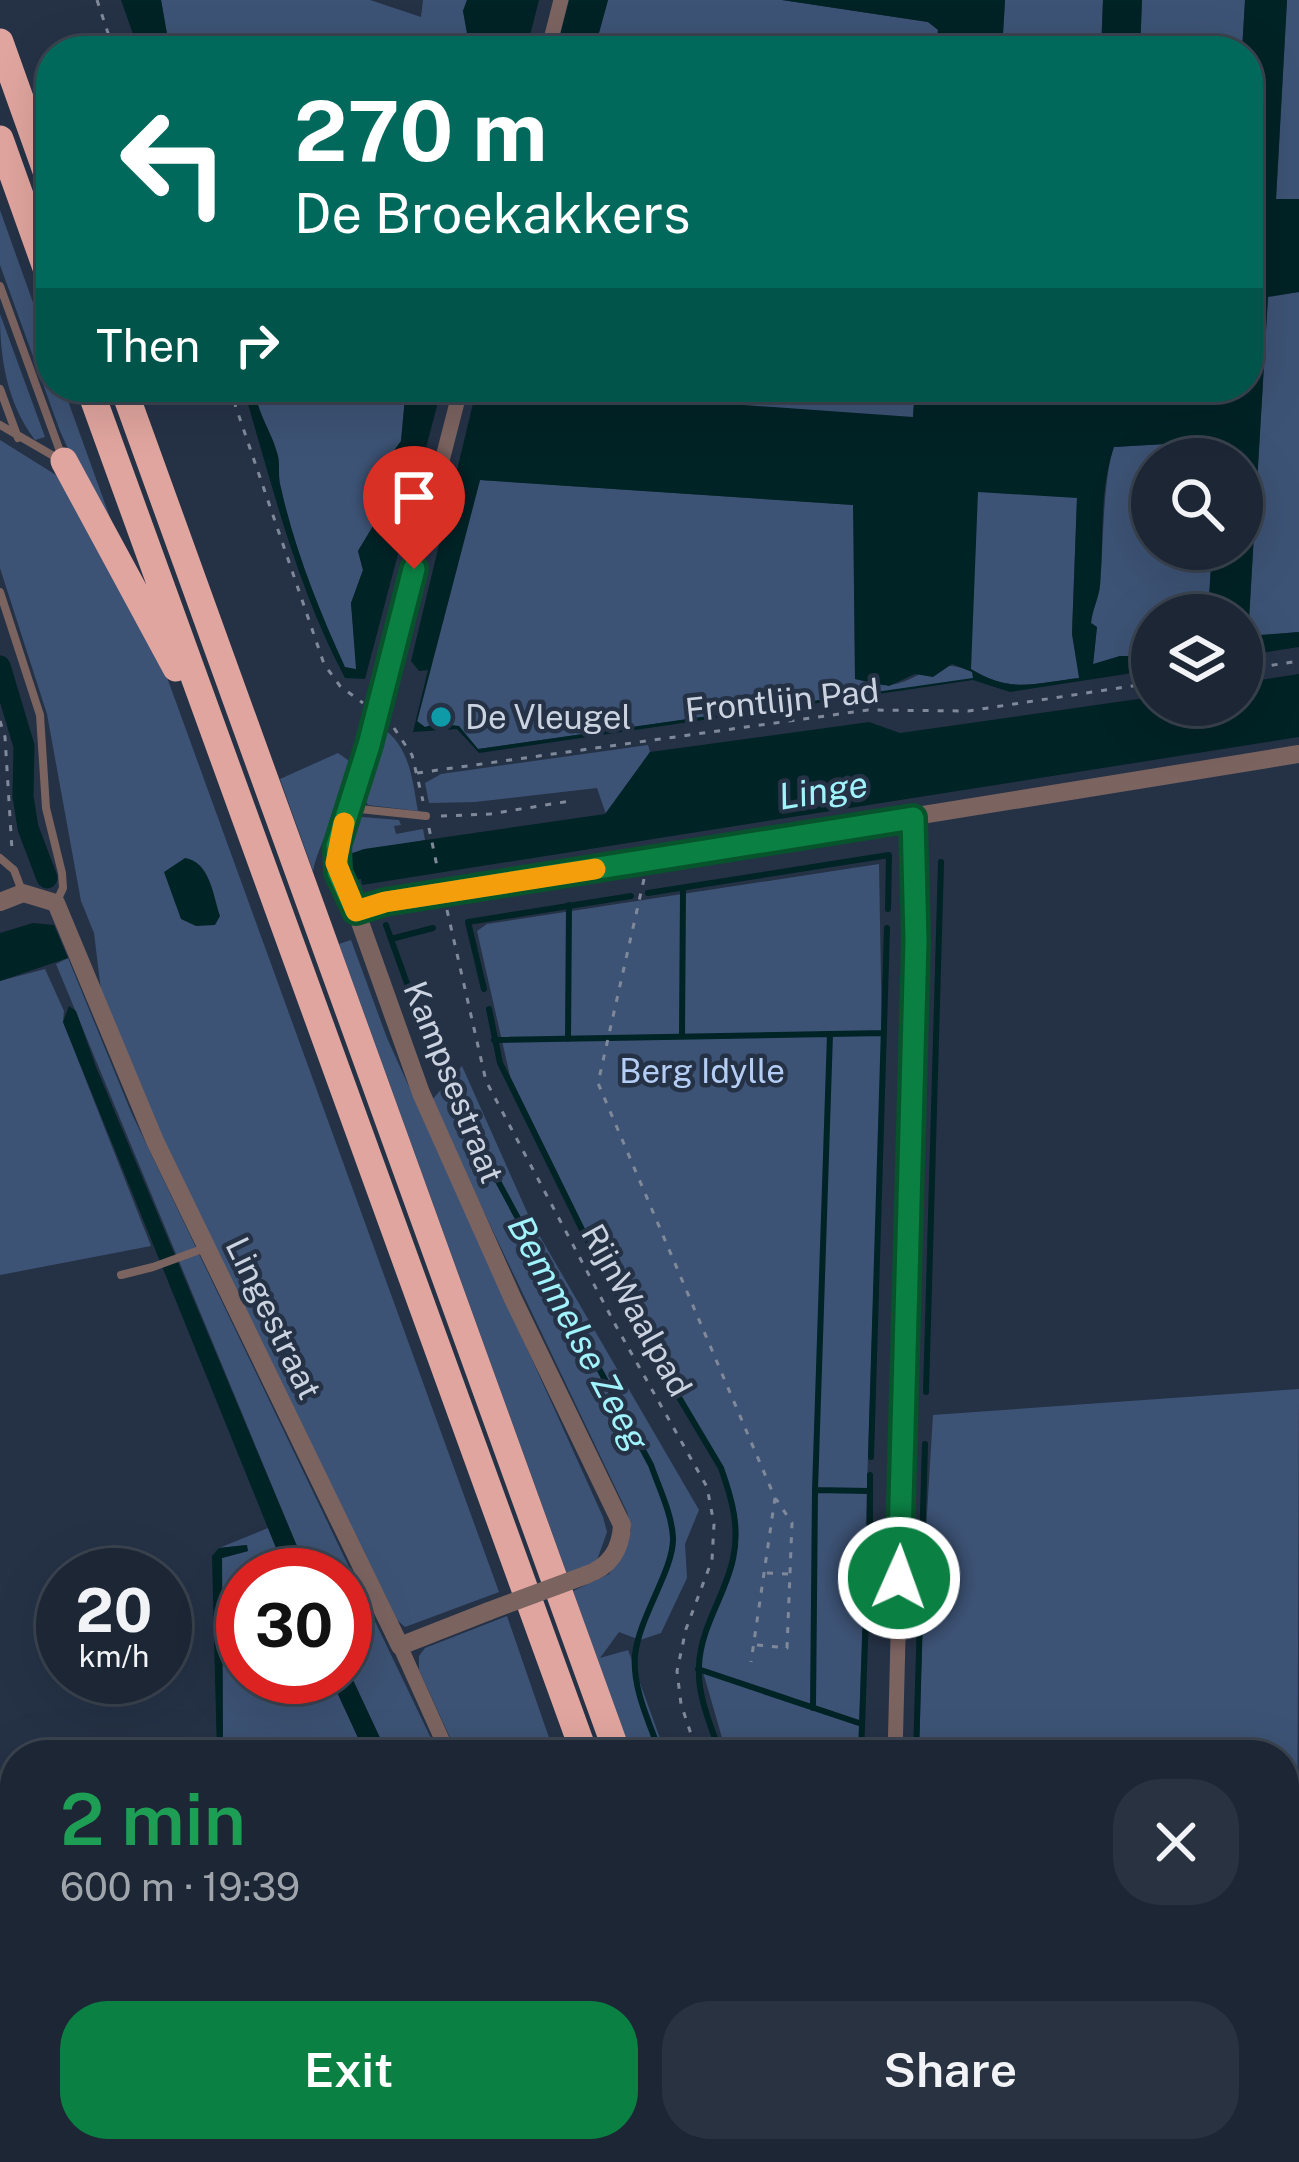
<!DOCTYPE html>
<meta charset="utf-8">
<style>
body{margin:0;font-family:"Public Sans",sans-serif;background:#293240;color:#f1f3f6;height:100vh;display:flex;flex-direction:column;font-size:45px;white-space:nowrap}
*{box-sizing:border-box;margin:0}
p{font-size:39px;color:#a0a5ac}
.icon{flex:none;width:66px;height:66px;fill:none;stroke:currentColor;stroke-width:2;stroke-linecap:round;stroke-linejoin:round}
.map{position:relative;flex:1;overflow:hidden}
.panel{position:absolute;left:0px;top:1740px;width:1299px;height:423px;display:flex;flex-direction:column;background:#1c2634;border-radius:48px 48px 0 0;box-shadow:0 12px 48px #0002,0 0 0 3px #3a434f}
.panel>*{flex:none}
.banner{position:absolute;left:36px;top:36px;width:1227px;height:366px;border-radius:48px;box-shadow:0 12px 48px #0002,0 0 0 3px #3a434f;background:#00695c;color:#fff;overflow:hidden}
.fabs{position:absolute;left:1131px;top:438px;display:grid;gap:24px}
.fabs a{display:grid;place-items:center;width:132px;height:132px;border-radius:50%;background:#1c2634;box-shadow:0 12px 48px #0002,0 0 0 3px #3a434f;font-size:60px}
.speed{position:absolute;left:36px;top:1548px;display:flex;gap:24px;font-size:60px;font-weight:700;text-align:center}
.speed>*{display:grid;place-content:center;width:156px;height:156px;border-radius:50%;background:#1c2634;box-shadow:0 12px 48px #0002,0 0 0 3px #3a434f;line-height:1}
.speed small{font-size:30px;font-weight:400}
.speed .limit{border:18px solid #d22;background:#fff;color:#111}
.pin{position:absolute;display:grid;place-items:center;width:102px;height:102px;color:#fff;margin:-123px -51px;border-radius:50% 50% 50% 0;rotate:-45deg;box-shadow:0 0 12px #0007}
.pin .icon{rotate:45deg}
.me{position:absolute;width:132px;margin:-66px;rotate:2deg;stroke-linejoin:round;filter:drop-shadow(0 0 9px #0008)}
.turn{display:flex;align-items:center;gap:42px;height:252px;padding:0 60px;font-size:54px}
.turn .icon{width:156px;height:156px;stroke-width:2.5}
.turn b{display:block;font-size:84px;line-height:102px}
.then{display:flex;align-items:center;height:114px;padding:0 60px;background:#0003;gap:24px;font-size:45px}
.round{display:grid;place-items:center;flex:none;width:126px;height:126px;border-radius:48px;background:#293240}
.headline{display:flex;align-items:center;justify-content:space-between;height:204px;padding:0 60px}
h1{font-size:72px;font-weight:600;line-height:90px;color:#1e9e55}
.primary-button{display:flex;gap:24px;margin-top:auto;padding:24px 60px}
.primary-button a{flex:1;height:138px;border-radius:48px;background:#0b8043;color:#fff;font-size:48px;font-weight:600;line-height:138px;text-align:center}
.primary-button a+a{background:#293240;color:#f1f3f6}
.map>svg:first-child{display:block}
.green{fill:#3d5375}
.water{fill:#002326;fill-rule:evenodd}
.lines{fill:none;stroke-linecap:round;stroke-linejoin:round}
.stream{stroke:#002326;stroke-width:6}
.canal{stroke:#002326;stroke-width:21}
.path{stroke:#7f899a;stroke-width:3;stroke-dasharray:6 9;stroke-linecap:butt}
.service{stroke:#7b6360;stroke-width:8}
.minor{stroke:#7b6360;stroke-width:15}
.tertiary{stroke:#7b6360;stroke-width:18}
.motorway{stroke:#e0a59e;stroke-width:27}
.tertiary-bridge{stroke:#7b6360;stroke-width:18}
.route-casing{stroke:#07532c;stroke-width:30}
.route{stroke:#0b8043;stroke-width:21}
.slow{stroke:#f59e0b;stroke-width:21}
.culture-dot{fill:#0f9aa8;stroke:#253246;stroke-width:4.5}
.labels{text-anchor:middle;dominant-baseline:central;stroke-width:9;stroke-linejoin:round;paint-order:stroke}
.street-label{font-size:33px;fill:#cbd3e0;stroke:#253246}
.poi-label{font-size:33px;fill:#cbd3e0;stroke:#253246;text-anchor:start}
.park-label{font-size:33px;fill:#b5cef5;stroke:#253246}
.water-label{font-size:36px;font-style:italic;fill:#a0f2fb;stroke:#253246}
</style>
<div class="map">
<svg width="1299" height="2162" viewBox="0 0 1299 2162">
<rect width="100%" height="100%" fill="#253246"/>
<path class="green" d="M161 0H370L421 17 423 0H467L463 11 471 47 470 51H170Z
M608 0H782L928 22 938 29 936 51H594Z
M1005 0H1103L1101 51H1002Z
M1142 0H1245L1242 51H1140Z
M1287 0H1299V199L1276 200Z
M0 210 51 353V387H63L117 537 84 485 60 431 0 265Z
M1299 292V632L1248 637 1268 296Z
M0 314 45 437 35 440C7 403 0 359 0 314Z
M255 387H406L401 441 383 466 373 526 358 551 363 570 351 603 357 670 345 668C318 608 294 548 280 484 278 475 280 466 278 457 272 431 256 413 255 387Z
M561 387H915L913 418 561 392Z
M0 440 56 475 148 625 499 1592 405 1627 397 1620 153 1120 102 999 94 933 81 901 47 714 0 568Z
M1218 441 1217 459H1152V549H1212L1208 615H1152V656H1120L1093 665 1097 627 1091 623C1092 610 1099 598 1100 585 1104 538 1102 493 1113 447Z
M480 480 854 505 855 679C864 681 877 686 886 685 918 685 931 653 973 672V679L478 749 459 727H425L417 722Z
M977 491 1077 497 1072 634 1080 678C1034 683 1013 694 970 669Z
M381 727C410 746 412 779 418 811L368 805 361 794Z
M648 745 650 752 606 814 597 788 475 802 429 803 425 783 441 774Z
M338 753 352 763C348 802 321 833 313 871L280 779Z
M362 817 399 820 401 825 394 826 396 834 423 829 425 840 344 856 342 849 353 820Z
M879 864 882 1038 858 1755H727L701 1665 704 1637 734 1563V1504L722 1468 596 1252 510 1076 477 931 487 924Z
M351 940 387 1038 603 1517 607 1532 596 1563 567 1574 339 944Z
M68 958 131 1112 439 1755H388L345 1663V1575H309L56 964Z
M45 969 64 1011 63 1022 151 1246 0 1275V981Z
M462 1066 531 1221 699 1510 685 1544 687 1578 661 1633 640 1640 619 1632 600 1658 628 1650 666 1755H632L573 1591 609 1574 631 1530 627 1512 431 1101Z
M1299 1389 1296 2162H906V2148H1284V1755H919L924 1563 933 1415Z
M268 1528 287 1575H243V1677H330L366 1755H223L222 1558 248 1551 246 1545 219 1548Z
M507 1616 555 1755H458L419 1670V1656L425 1648Z
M224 2148H517L521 2162H224Z
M582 2148H695L701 2162H587Z"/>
<path class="water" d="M121 0H161L170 51H139Z
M467 0H539L526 51H470L463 11Z
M569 0H608L594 51H556Z
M782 0H1005L1002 51H936L938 30 928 22Z
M1103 0H1142L1140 51H1101Z
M1245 0H1287L1276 199H1299V292L1268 297 1248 636 1299 632V647L1242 656V615H1208L1212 549H1242V459H1217V441L1114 447C1099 491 1104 538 1100 585 1099 598 1092 610 1091 623L1097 627 1093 664 1120 656H1152V670L1010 692 973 680 479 753 457 729 413 732 428 670 419 671 411 661 477 387H561L562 392 913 417 915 387H1248V51H1242ZM480 480 853 505 855 679 889 686 915 674 933 677 952 664 972 672 973 678 478 749 459 726 437 723 425 727 417 721ZM978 492 1077 498 1072 634 1079 678C1034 683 1012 694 971 669Z
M243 387H255C256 413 272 431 278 456 280 465 278 475 280 484 294 548 318 608 345 667L356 669 351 603 363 570 358 551 373 526 383 466 401 441 406 387H442L365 679 345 678C297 588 272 485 243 387Z
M1299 674V737L362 885 361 879 353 880 344 856 364 849 605 814 650 752 869 722 900 733 1152 697V705H1242V683Z
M185 858C210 862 213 895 220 916L215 925 196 926 181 919 164 872Z
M33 923 54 925 68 958 0 981V933Z
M69 1006 76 1011 96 1067 309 1575H287L63 1022Z
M247 1545 248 1551 222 1558 223 1755H217L212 1556 219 1548Z
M345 1663 388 1755H366L330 1677H345Z"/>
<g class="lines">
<path class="stream" d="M648 893 889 855 888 909
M386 925 438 1070 651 1465C659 1488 672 1514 673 1538 674 1569 639 1617 635 1655 632 1688 650 1724 661 1755
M391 939 433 928
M484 989 468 922 631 896
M489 1009 500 1063 595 1256 721 1468C732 1499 740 1527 733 1559 725 1596 701 1626 699 1665 697 1696 711 1726 721 1755
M682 1036 683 890
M568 1039 569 905
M494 1040 884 1033
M926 1392 941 862
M871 1457 887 928
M815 1490 869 1491
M870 1541V1475
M698 1669 862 1724
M813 1708 815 1490 830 1034
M861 1755 868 1557
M916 1755 925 1444
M803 2148 808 2162
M904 2162 905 2148"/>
<path class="canal" d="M0 666 24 746 23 796 28 828 47 878"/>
<path class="path" d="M97 0 114 51
M229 387 324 664 340 686 363 703
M1242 670 1299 661
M0 721 5 737 12 850
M394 728 412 755 423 801
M417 773 868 710 968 711 1152 683
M441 816 490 814 570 801
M429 828 438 871
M644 879 598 1083 775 1498 751 1662
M447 910 486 1081 616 1326 707 1487 714 1524 712 1560 686 1629 677 1671 681 1704 698 1755
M767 1573 788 1574
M757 1645 787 1648 792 1523 776 1499
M878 2148 884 2162"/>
<path class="service" d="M0 286 61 454
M0 389 18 438
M0 425 57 458
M0 592 40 715 46 808 62 873 63 888 57 901
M350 808 426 816
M0 858 14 870 22 891
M121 1275 153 1267 205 1248"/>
<path class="minor" d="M548 51 561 0
M356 911 336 863 337 846 369 745 461 387
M400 1646 449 1755
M895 1755 916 941 913 818
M569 2148 573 2162
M834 2148 844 2162"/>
<path class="tertiary" d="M0 902 23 893 56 903 155 1141 400 1646 489 1611
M586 1575C609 1567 621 1550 622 1525L513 1299 421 1093 356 911 385 902 1299 754"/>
<path class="motorway" d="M0 42 51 185
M0 139 51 282
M89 387 585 1755
M123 387 618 1755
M64 461 176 668
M725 2148 731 2162
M760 2148 765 2162"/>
<path class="tertiary-bridge" d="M489 1611 586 1575"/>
</g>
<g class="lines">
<defs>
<path id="route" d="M414 569 369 745 337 846 338 872 356 911 385 902 913 818 916 941 899 1578"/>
</defs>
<use href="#route" class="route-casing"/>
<use href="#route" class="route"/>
<path class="slow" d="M344 823 336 863 356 911 385 902 595 869"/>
</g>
<circle class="culture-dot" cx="441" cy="717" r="12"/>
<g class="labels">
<g class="street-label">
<text transform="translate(782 700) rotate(-6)">Frontlijn Pad</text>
<text transform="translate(454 1082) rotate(68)">Kampsestraat</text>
<text transform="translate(637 1310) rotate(61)">RijnWaalpad</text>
<text transform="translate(274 1318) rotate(64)">Lingestraat</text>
</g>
<g class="poi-label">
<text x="465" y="717">De Vleugel</text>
</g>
<g class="park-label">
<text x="702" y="1071">Berg Idylle</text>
</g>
<g class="water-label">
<text transform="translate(823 790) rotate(-9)">Linge</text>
<text transform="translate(579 1333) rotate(62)">Bemmelse Zeeg</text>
</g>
</g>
</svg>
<div class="fabs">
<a><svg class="icon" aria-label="search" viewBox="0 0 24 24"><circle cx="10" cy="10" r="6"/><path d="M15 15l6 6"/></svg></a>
<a><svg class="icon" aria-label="layers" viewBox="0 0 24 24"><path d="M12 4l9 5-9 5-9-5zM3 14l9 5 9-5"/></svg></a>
</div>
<div class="speed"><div>20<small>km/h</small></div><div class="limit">30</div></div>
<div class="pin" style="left:414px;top:569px;background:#d93025"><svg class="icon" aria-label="arrive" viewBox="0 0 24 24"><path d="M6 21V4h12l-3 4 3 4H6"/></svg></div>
<svg class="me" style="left:899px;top:1578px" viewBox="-20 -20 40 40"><circle r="17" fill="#0b8043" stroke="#fff" stroke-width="3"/><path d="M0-11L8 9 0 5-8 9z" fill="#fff"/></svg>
<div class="banner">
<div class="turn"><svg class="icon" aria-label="left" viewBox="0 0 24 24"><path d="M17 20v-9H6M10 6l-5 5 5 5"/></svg><div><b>270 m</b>De Broekakkers</div></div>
<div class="then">Then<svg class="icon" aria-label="right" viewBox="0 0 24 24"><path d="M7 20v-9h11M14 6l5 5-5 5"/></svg></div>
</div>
<section class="panel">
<div class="headline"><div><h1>2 min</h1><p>600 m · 19:39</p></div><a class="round"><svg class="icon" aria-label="close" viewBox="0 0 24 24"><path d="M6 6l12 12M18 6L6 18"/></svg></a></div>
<div class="primary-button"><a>Exit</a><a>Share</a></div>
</section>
</div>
